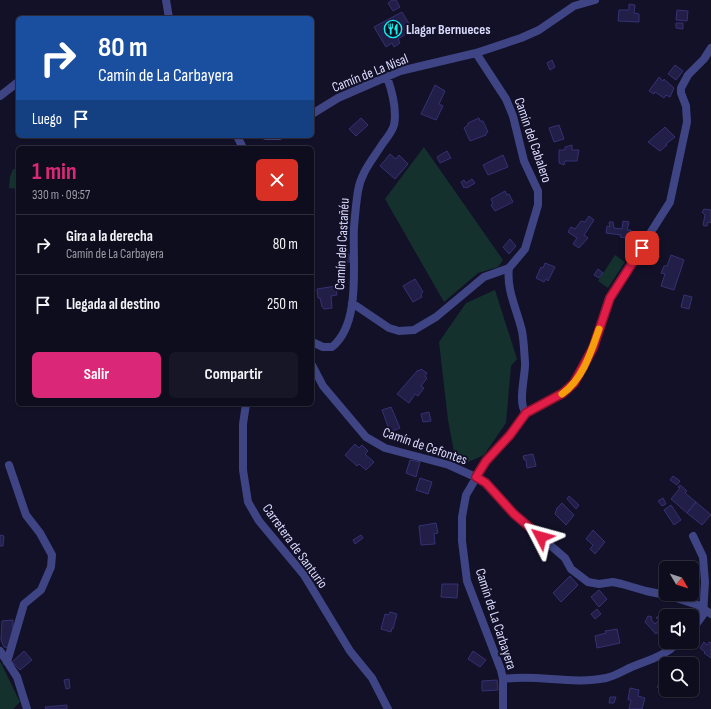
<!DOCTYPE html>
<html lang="es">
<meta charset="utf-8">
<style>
body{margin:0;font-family:"Sofia Sans Condensed",sans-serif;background:#171627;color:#f1f3f6;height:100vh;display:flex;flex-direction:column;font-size:15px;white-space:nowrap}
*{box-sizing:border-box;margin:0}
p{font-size:13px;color:#9b9ca4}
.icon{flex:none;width:22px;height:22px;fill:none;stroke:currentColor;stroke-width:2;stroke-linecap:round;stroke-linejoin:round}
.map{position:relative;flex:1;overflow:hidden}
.panel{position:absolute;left:16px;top:146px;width:298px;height:260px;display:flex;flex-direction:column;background:#0e0d1e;border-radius:6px;box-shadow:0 1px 3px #0004,0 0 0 1px #2e2d3c}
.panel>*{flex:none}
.guide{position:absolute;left:16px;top:16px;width:298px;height:122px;border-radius:6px;box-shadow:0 1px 3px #0004,0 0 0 1px #2e2d3c;background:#1a4fa0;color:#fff;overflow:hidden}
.needle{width:26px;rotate:129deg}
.tools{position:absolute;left:659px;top:561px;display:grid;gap:8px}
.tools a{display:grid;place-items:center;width:40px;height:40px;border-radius:6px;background:#0e0d1e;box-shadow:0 1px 3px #0004,0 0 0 1px #2e2d3c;font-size:20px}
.pin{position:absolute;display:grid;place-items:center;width:34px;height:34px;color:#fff;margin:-17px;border-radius:8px;box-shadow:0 2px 6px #0006}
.me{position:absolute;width:44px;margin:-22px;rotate:309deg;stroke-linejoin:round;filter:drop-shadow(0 0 3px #0008)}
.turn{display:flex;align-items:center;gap:14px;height:84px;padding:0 16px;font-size:18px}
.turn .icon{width:52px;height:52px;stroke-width:2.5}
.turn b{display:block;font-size:28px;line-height:34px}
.then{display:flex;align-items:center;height:38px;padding:0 16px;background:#0003;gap:8px;font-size:15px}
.round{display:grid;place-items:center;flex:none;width:42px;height:42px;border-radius:6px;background:#171627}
.summary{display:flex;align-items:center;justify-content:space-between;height:68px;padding:0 16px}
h1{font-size:24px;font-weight:700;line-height:30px;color:#db2777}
.action{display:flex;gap:8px;margin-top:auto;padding:8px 16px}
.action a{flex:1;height:46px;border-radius:6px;background:#db2777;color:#fff;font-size:16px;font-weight:700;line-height:46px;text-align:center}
.action a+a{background:#171627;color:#f1f3f6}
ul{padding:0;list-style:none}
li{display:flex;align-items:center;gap:12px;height:60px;padding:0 16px;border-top:1px solid #2e2d3c}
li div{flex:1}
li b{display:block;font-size:15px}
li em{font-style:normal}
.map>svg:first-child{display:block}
.green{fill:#15312d}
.building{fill:#211e48;stroke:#363173}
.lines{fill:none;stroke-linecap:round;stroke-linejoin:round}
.street{stroke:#3f4584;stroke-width:8}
.route-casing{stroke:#92132f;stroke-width:10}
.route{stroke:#e11d48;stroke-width:7}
.slow{stroke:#f59e0b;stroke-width:7}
.labels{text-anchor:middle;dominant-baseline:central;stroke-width:4;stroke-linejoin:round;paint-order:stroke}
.poi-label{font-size:14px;font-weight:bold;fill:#dadafd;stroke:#121128;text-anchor:start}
.street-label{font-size:14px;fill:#dadafd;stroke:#121128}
</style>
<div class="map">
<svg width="711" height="709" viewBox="0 0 711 709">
<rect width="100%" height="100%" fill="#121128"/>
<path class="green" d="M424 147 503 260 498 267 478 273 444 302 385 199Z
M13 169 18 170V189L9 188 10 177Z
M615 255 625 262 608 288 598 281Z
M495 290 517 359 511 366 506 423 484 455 468 462 455 457 448 420 439 342 466 303Z
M0 661 20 702 13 709H0Z"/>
<path class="building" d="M392 0H396L400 7 393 11 388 3Z
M629 4 635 5 634 13 639 14V22L618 21 619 10H629Z
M677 10 688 11 687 21 676 20Z
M402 12 413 30 398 39 400 43 394 47 392 43 386 47 374 27Z
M676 23H683V29L676 28Z
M552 60 555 67 550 70 547 63Z
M675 65 683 71 676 80 668 74Z
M659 77 663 81 664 79 674 88 670 97 666 95 664 98 655 92 654 94 649 91Z
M435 85 445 91 439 104 443 106 436 120 421 114Z
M361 118 368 125 356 136 349 129Z
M479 118 480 121H483L488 132 486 133V135L470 141 464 128 468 125V123Z
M559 125 564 139 554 142 549 128Z
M665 127 675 137 666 144 667 145 660 151 648 142Z
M572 145V150H579L577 161H565L564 165 559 163V150H565V147Z
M447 151 451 158 440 163 437 157Z
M390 154 396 159 399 155 408 164 395 179 380 166Z
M503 155 508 167 488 175 483 165Z
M472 179 475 183 467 188 466 187 464 188 461 182 464 180 466 183Z
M505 191 507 195 509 194 513 202 495 211 491 205 493 204 491 199Z
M704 209 711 210V223L708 222 707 226H705L703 225 705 215 702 212Z
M589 216 594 220 584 235 588 238 579 248 573 244 577 238 568 232 571 227 575 229 581 221 585 222Z
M623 221 629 222 627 230H631L630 237 627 236 626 238 620 237 621 235 606 233 607 226 610 227 609 222H613L614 228 622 229Z
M510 239 516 246 509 254 503 247Z
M340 254H349L350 262H347L346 266H341Z
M671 255 684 260 674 290 661 286 665 274 661 273 664 266H667Z
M545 263 555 267 548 281 546 279 544 282 536 278 541 267 543 268Z
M598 269 603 273 599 278 594 275Z
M415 279 423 292 421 294 422 297 413 302 403 286Z
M336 286 337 295 331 296 332 308 324 309 322 307 320 298H318L317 289Z
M684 295 692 297 689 309 681 307Z
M421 369 427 373 425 376 427 378 421 386 424 388 418 396 415 394 409 403 397 394 418 370 419 371Z
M391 407 400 428 390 432 382 410Z
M429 412 431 421 423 422 421 414Z
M355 444 359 448 362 445 368 451 365 454 374 462 366 470 359 464 357 466 345 455Z
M533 454 536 466 527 468 526 460H524L523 456Z
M410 460 420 462 416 477 406 473Z
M673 476 680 481 677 485 670 480Z
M420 478 432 482 428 494 416 490Z
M680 485 687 491 685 493 696 502 687 513 671 499 680 488 678 487Z
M569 496 579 505 576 509 567 499Z
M663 498 666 504 662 506 658 501Z
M696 502 711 515 702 525 687 513Z
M562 503 574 515 566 525 555 514 557 508Z
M671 505 681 520 674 525 664 510Z
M436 523 438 533 434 534 435 544 421 545 419 526Z
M593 530 605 542 595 554 590 549 593 545 586 539Z
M0 535 4 536 3 546H0Z
M361 535 363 538 355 544 353 540Z
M570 576 578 585 561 602 553 593Z
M442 584H458L457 598 441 597Z
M599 590 607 599 599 607 591 597Z
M597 609 601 614 595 619 591 614Z
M664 610 669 615 666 616V623L664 624 666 627V636L660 630 656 634 645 622 648 616 652 617 651 619 655 624 659 620 656 618Z
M390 612 397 614 393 629 392 628 391 632 381 629 385 614 388 615Z
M13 620V633L8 648 4 647 1 640 2 621Z
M617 629 620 643 597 648 595 636 606 633 605 631Z
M704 642 707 645 709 642 711 643V658L704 653 705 652 700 648Z
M24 651 32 660 20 670 12 662Z
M473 651 486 660 480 667 468 659Z
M666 676V686L662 690 657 687Z
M69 679 70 688 66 689 64 680Z
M497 680 498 690 482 691V681Z
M630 688 639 690 638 696 645 698 642 709H629L631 700H628Z
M610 697H616L614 703H609Z
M67 705V709H46L45 707Z"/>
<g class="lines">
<path class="street" d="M166 0 169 18
M0 96 18 82
M312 114 338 98 400 71 476 53 521 38 539 30 574 6 595 0
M237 136 243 148
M266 136H279
M509 268C506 289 517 310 522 331 524 341 524 351 525 362 526 374 517 403 526 413
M352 303 389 328 399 331 414 330 436 317 484 277 509 268 525 249 538 205V191L524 161 513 116 506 99 476 53
M312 342 323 347H332C362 323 352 261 354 227 355 215 356 203 358 191 361 172 373 159 383 143 387 138 392 132 394 125 397 110 392 91 387 77
M312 365 323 386 366 437 385 448 449 465 482 480 514 514 565 558 571 569 588 582 599 584 613 582 622 584 646 591 670 596 698 605 711 614
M246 404 243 424V470L248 502 259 521 304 575 350 651 372 678 388 709
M692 630 703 615 705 582 703 557 693 536
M0 651 17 677 27 709
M7 662 24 604 41 590 51 567 52 555 40 533 26 515 9 465
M503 679C537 674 572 685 606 678 616 676 624 670 634 666 652 659 664 656 679 642
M503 709V679L501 670 467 581 462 541V517L466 495 486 461 510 435 526 413 563 393 574 383 583 369 593 349 609 298 670 202 687 122 686 106 681 93V88L688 75 704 59 711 48"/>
</g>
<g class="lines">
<defs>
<path id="route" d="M541 537 514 514 486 483 476 477 486 461 510 435 526 413 563 393 574 383 593 348 610 298 642 248"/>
</defs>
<use href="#route" class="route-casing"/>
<use href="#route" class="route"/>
<path class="slow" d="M562 394C583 379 591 352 599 329"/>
</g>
<defs>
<symbol id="restaurant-ring" viewBox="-11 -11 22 22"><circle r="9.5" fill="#121128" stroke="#10f3ed" stroke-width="1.5"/><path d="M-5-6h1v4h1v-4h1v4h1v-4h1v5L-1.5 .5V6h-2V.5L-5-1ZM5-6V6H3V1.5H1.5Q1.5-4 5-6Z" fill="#10f3ed"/></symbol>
</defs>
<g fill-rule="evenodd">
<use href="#restaurant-ring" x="383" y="19" width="20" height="20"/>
</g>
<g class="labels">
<g class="poi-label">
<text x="406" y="29">Llagar Bernueces</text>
</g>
<g class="street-label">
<text transform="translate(370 73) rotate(-22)">Camín de La Nisal</text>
<text transform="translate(533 140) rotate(71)">Camín del Cabalero</text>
<text transform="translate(342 244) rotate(-87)">Camín del Castañéu</text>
<text transform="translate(425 446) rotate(19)">Camín de Cefontes</text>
<text transform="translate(295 546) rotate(54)">Carretera de Santurio</text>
<text transform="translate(496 619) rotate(72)">Camín de La Carbayera</text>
</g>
</g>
</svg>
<div class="tools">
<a><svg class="needle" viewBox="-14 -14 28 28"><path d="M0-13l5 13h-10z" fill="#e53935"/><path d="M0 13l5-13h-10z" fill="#9b9ca4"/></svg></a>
<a><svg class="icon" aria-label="sound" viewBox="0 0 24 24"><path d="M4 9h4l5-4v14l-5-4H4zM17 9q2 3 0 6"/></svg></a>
<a><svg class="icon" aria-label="search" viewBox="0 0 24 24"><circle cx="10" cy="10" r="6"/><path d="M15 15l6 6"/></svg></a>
</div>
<div class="pin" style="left:642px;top:248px;background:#d93025"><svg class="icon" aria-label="arrive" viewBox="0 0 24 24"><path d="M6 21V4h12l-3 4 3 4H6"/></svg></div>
<svg class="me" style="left:541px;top:537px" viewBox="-20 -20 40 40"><path d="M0-17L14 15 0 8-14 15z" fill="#e11d48" stroke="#fff" stroke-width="4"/></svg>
<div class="guide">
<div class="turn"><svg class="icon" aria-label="right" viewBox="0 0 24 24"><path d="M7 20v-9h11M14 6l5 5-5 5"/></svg><div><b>80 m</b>Camín de La Carbayera</div></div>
<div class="then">Luego<svg class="icon" aria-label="arrive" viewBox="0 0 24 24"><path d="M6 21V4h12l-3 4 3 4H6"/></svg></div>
</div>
<section class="panel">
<div class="summary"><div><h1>1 min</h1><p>330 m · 09:57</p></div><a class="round" style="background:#d93025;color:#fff"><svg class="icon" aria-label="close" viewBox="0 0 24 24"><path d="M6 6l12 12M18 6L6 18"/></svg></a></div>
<ul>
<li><svg class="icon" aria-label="right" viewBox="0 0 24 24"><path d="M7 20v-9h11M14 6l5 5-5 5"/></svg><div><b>Gira a la derecha</b><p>Camín de La Carbayera</p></div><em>80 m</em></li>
<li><svg class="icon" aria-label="arrive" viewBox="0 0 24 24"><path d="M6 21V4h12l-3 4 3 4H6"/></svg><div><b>Llegada al destino</b></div><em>250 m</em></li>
</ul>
<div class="action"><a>Salir</a><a>Compartir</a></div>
</section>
</div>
